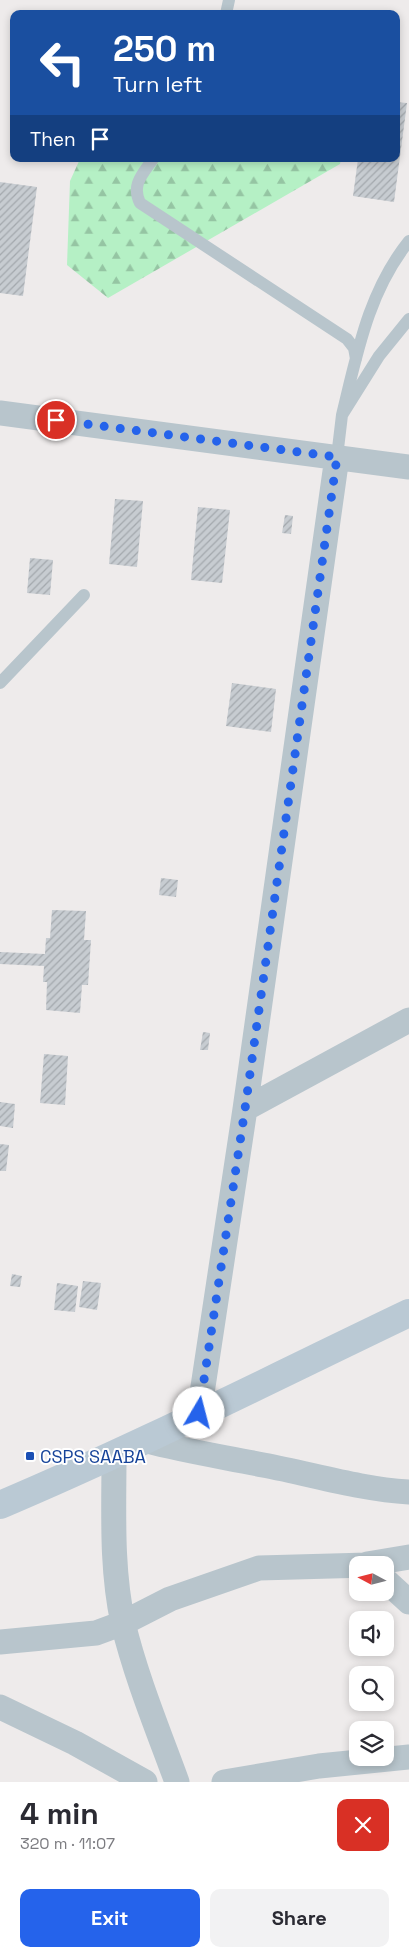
<!DOCTYPE html>
<meta charset="utf-8">
<style>
body{margin:0;font-family:"Space Grotesk",sans-serif;background:#f2f2f3;color:#2b2b33;height:100vh;display:flex;flex-direction:column;font-size:19px;white-space:nowrap}
*{box-sizing:border-box;margin:0}
p{font-size:16px;color:#7c7c81}
.icon{flex:none;width:28px;height:28px;fill:none;stroke:currentColor;stroke-width:2;stroke-linecap:round;stroke-linejoin:round}
.map{position:relative;height:1782px;overflow:hidden}
.drawer{display:flex;flex-direction:column;background:#fff;flex:1}
.drawer>*{flex:none}
.top-card{position:absolute;left:10px;top:10px;width:390px;height:152px;border-radius:10px;box-shadow:0 2px 8px #0003;background:#1a4fa0;color:#fff;overflow:hidden}
.needle{width:32px;rotate:277deg}
.buttons{position:absolute;left:349px;top:1556px;display:grid;gap:10px}
.buttons a{display:grid;place-items:center;width:45px;height:45px;border-radius:10px;background:#fff;box-shadow:0 2px 8px #0003;font-size:25px}
.pin{position:absolute;display:grid;place-items:center;width:42px;height:42px;color:#fff;margin:-21px;border:2px solid #fff;border-radius:50%;box-shadow:0 1px 5px #0007}
.me{position:absolute;width:55px;margin:-28px;rotate:8deg;stroke-linejoin:round;filter:drop-shadow(0 0 4px #0008)}
.turn{display:flex;align-items:center;gap:18px;height:105px;padding:0 20px;font-size:22px}
.turn .icon{width:65px;height:65px;stroke-width:2.5}
.turn b{display:block;font-size:35px;line-height:42px}
.then{display:flex;align-items:center;height:48px;padding:0 20px;background:#0003;gap:10px;font-size:19px}
.round{display:grid;place-items:center;flex:none;width:52px;height:52px;border-radius:10px;background:#f2f2f3}
.head{display:flex;align-items:center;justify-content:space-between;height:85px;padding:0 20px}
h1{font-size:30px;font-weight:700;line-height:38px}
.action{display:flex;gap:10px;margin-top:auto;padding:10px 20px}
.action a{flex:1;height:58px;border-radius:10px;background:#2563eb;color:#fff;font-size:20px;font-weight:700;line-height:58px;text-align:center}
.action a+a{background:#f2f2f3;color:#2b2b33}
.map>svg:first-child{display:block}
.forest{fill:url(#forest-firs)}
.building{fill:url(#building-hatch)}
.lines{fill:none;stroke-linecap:round;stroke-linejoin:round}
.lane{stroke:#b8c5cc;stroke-width:12}
.street{stroke:#b8c5cc;stroke-width:25}
.secondary{stroke:#bac9d4;stroke-width:28}
.route{stroke:#2563eb;stroke-width:9;stroke-dasharray:0 16.2}
.transit-dot{fill:#1a4fb4;stroke:#fff;stroke-width:2}
.labels{text-anchor:middle;dominant-baseline:central;stroke-width:4;stroke-linejoin:round;paint-order:stroke}
.transit-label{font-size:18px;fill:#164399;stroke:#fff;text-anchor:start}
</style>
<div class="map">
<svg width="409" height="1782" viewBox="0 0 409 1782">
<defs>
<pattern id="forest-firs" width="22" height="20" patternUnits="userSpaceOnUse" patternTransform="scale(1.25)"><rect width="22" height="20" fill="#b5f0c5"/><path d="M5 1l3.5 6h-7zM16 11l3.5 6h-7z" fill="#95c5a3"/></pattern>
<pattern id="building-hatch" width="6" height="6" patternUnits="userSpaceOnUse" patternTransform="scale(1.25)"><rect width="6" height="6" fill="#c7ccd1"/><path d="M-1 1l2-2M0 6l6-6M5 7l2-2" fill="none" stroke="#a3a8ad"/></pattern>
</defs>
<rect width="100%" height="100%" fill="#eeebeb"/>
<path class="forest" d="M80 159H341L340 164 108 298 67 265 70 181Z"/>
<path class="building" d="M396 102 407 103 394 202 353 196 358 159H396Z
M0 182 37 187 23 296 0 293Z
M115 499 143 501 137 567 109 564Z
M198 507 230 510 222 583 191 580Z
M285 515 293 516 291 534 282 533Z
M30 558 53 560 50 595 27 593Z
M232 683 276 689 271 732 226 726Z
M161 878 178 880 176 897 159 895Z
M52 910 86 911 84 940H91L88 985H82L80 1013 46 1010 47 982H43L44 966 0 964V952L45 954 46 938H50Z
M203 1032 210 1033 208 1050H200Z
M44 1054 68 1056 65 1105 40 1103Z
M0 1102 15 1104 13 1128 0 1126Z
M0 1144 9 1145 6 1171H0Z
M12 1274 22 1276 20 1287 10 1286Z
M83 1281 101 1283 97 1310 79 1307Z
M57 1283 78 1286 75 1312 54 1310Z"/>
<g class="lines">
<path class="lane" d="M226 14 229 0
M153 159C143 174 131 184 140 203L347 339 354 348 356 359
M342 415C357 354 368 292 409 241
M337 457 342 415 379 356 409 319
M0 683 84 595"/>
<path class="street" d="M0 413 409 467
M245 1109 409 1020
M199 1413 245 1109 337 457
M147 1441C185 1451 224 1457 263 1465 312 1474 359 1489 409 1492
M114 1456C114 1511 111 1568 123 1623 136 1677 158 1730 177 1782
M367 1564 409 1557
M385 1580 409 1602
M0 1642 96 1633 123 1623 170 1599 259 1568 368 1565
M0 1707 75 1743 145 1782
M224 1782 319 1766 409 1757"/>
<path class="secondary" d="M0 1505C139 1446 273 1378 409 1313"/>
</g>
<g class="lines">
<path class="route" d="M56 420 337 457 245 1109 199 1413"/>
</g>
<rect class="transit-dot" x="25" y="1451" width="10" height="10" rx="2.5"/>
<g class="labels">
<g class="transit-label">
<text x="40" y="1456">CSPS SAABA</text>
</g>
</g>
</svg>
<div class="buttons">
<a><svg class="needle" viewBox="-14 -14 28 28"><path d="M0-13l5 13h-10z" fill="#e53935"/><path d="M0 13l5-13h-10z" fill="#7c7c81"/></svg></a>
<a><svg class="icon" aria-label="sound" viewBox="0 0 24 24"><path d="M4 9h4l5-4v14l-5-4H4zM17 9q2 3 0 6"/></svg></a>
<a><svg class="icon" aria-label="search" viewBox="0 0 24 24"><circle cx="10" cy="10" r="6"/><path d="M15 15l6 6"/></svg></a>
<a><svg class="icon" aria-label="layers" viewBox="0 0 24 24"><path d="M12 4l9 5-9 5-9-5zM3 14l9 5 9-5"/></svg></a>
</div>
<div class="pin" style="left:56px;top:420px;background:#d93025"><svg class="icon" aria-label="arrive" viewBox="0 0 24 24"><path d="M6 21V4h12l-3 4 3 4H6"/></svg></div>
<svg class="me" style="left:199px;top:1413px" viewBox="-20 -20 40 40"><circle r="19" fill="#fff"/><path d="M0-13L10 11 0 6-10 11z" fill="#2563eb"/></svg>
<div class="top-card">
<div class="turn"><svg class="icon" aria-label="left" viewBox="0 0 24 24"><path d="M17 20v-9H6M10 6l-5 5 5 5"/></svg><div><b>250 m</b>Turn left</div></div>
<div class="then">Then<svg class="icon" aria-label="arrive" viewBox="0 0 24 24"><path d="M6 21V4h12l-3 4 3 4H6"/></svg></div>
</div>
</div>
<section class="drawer">
<div class="head"><div><h1>4 min</h1><p>320 m · 11:07</p></div><a class="round" style="background:#d93025;color:#fff"><svg class="icon" aria-label="close" viewBox="0 0 24 24"><path d="M6 6l12 12M18 6L6 18"/></svg></a></div>
<div class="action"><a>Exit</a><a>Share</a></div>
</section>
